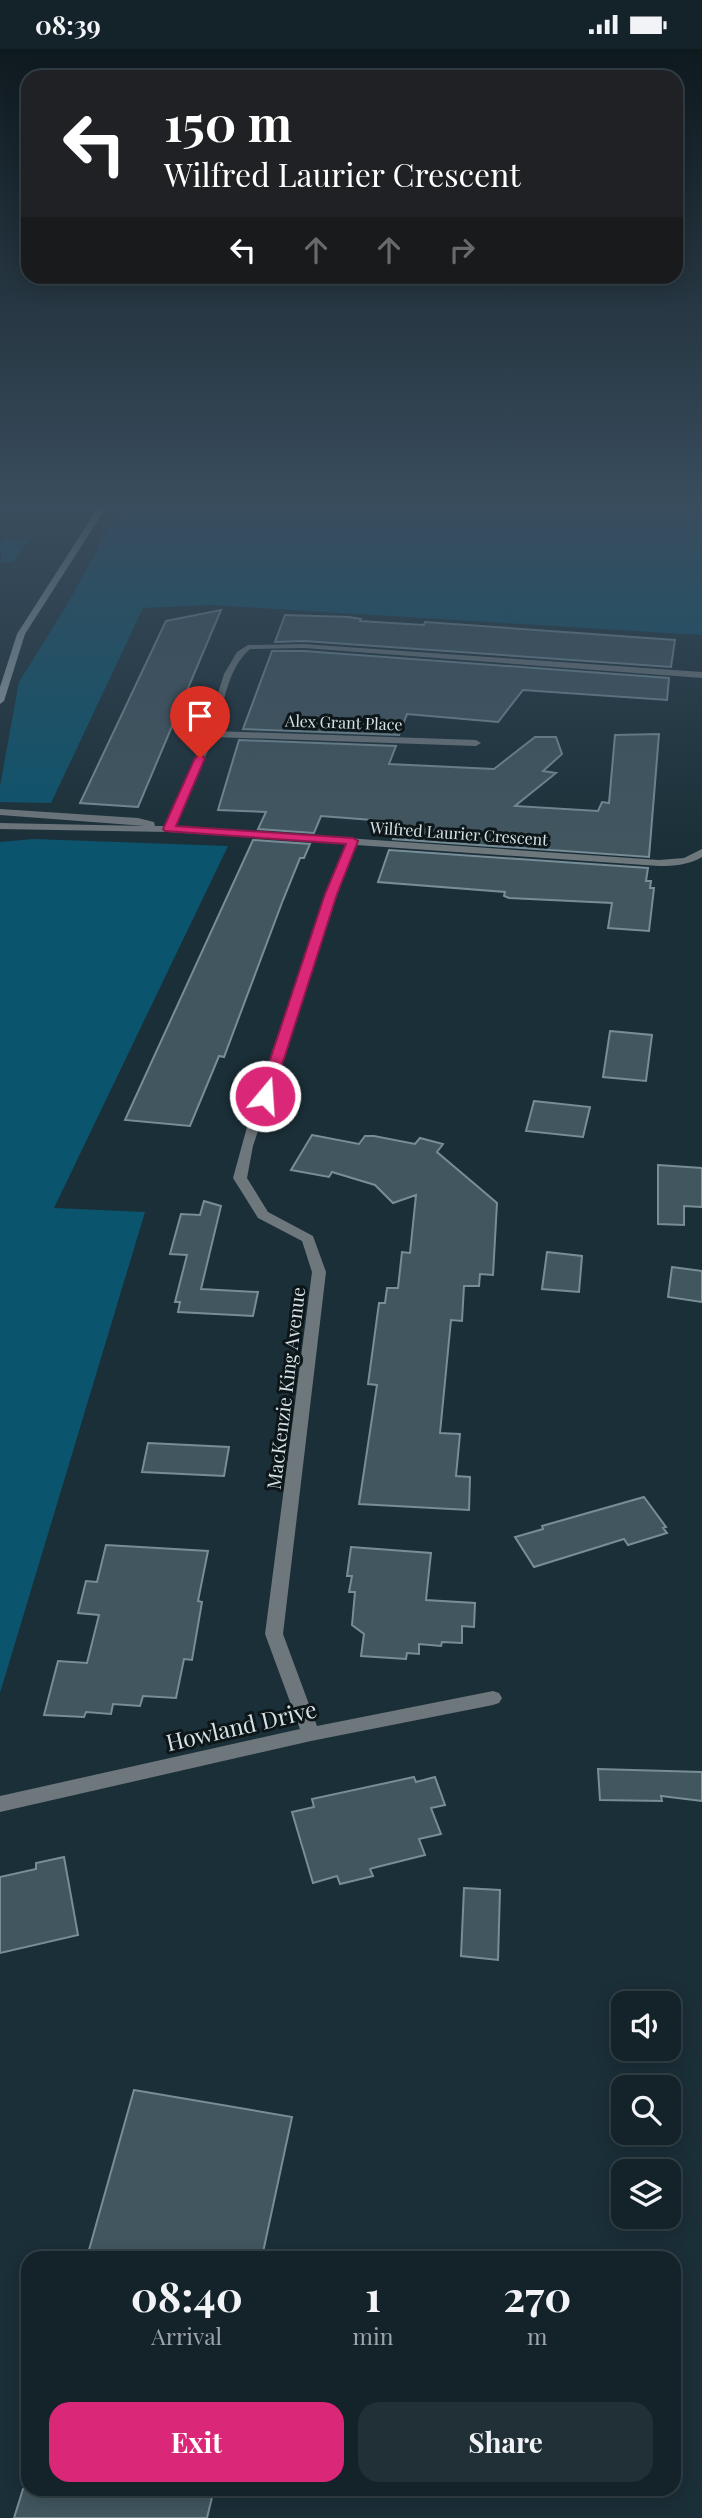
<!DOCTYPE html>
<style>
body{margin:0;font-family:"Playfair Display",serif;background:#212f36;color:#f1f3f6;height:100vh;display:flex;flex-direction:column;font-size:26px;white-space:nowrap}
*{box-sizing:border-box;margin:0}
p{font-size:23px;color:#9da4a8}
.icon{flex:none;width:38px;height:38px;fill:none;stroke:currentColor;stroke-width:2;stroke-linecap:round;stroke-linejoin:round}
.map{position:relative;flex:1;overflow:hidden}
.panel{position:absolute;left:21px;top:2202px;width:660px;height:245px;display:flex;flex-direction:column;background:#14232a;border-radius:21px;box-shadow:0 4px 18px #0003,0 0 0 2px #334047}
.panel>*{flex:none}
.guide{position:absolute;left:21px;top:21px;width:662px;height:214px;border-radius:21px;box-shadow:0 4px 18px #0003,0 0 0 2px #334047;background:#202124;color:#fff;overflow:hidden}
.buttons{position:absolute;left:611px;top:1942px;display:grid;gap:14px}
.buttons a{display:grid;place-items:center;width:70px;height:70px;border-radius:14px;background:#14232a;box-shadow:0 4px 18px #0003,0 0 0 2px #334047;font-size:35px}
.pin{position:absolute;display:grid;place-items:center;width:60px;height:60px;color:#fff;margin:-72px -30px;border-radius:50% 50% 50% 0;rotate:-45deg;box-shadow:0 0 7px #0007}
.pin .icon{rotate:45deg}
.me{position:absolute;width:77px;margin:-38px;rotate:18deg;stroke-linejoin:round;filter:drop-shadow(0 0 5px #0008)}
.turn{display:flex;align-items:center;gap:24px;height:147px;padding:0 28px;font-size:32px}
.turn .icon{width:91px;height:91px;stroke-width:2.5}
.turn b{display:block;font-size:49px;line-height:60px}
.lanes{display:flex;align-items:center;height:66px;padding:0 28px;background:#0003;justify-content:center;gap:35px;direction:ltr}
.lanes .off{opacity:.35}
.eta{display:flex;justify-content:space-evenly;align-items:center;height:119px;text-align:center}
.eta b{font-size:42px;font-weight:700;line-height:49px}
.cta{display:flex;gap:14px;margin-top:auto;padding:14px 28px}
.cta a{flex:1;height:80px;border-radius:21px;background:#db2777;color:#fff;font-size:28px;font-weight:700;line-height:80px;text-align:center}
.cta a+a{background:#212f36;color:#f1f3f6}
.status{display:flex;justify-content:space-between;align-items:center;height:49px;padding:0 35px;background:#14232a;direction:ltr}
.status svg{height:19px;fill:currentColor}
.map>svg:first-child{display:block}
.green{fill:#0b546d}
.building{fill:#41565f;stroke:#778d98;stroke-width:2}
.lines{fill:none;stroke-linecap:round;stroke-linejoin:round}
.minor{fill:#6e777c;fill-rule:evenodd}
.secondary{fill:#93a2a9;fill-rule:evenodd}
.route{fill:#db2777;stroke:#8e194d;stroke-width:2}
.labels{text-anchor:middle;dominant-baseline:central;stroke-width:6;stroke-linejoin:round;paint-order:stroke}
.far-street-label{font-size:16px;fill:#d6e2e7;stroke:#0d1619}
.street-label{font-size:19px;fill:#d6e2e7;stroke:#0d1619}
.near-street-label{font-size:23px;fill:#d6e2e7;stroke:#0d1619}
</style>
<div class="status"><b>08:39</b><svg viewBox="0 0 49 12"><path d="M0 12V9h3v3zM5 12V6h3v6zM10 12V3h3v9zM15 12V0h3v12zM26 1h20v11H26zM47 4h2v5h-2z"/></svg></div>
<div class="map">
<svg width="702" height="2469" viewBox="0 0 702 2469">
<rect width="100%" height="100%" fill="#1b2f38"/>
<path class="green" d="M121 457H702V586L210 556 143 559 51 754 0 753V737L19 633 68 554Z
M3 491H29L13 513 2 514 0 496Z
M34 790 228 797 54 1159 145 1163 0 1644V793Z"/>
<path class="building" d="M221 561 138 758 80 754 166 572Z
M285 566 349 568 361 570 360 572 424 576 425 573 675 591 671 618 304 592 275 593Z
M272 602H304L669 629 667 651 523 641 498 673 407 665 399 686 243 680Z
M659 685 649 808 393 790 398 773 321 767 314 784 258 780 266 763 218 761 239 691 396 697 389 715 494 720 535 688H556L562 705 543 722 556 724 515 757 598 762 602 753 609 754 615 686Z
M253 791 310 795 304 809H300L283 851 224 1008 219 1007 190 1077 125 1071Z
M389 801 648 819 646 832H651L650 839H654L649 882 608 879 612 854 509 849 504 847 505 843 378 833Z
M610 982 652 986 646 1032 603 1028Z
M534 1052 590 1058 583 1088 526 1082Z
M312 1086 359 1095 365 1087H374L415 1095 420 1089 443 1095 437 1103 497 1154 493 1226 480 1225 479 1237H464L462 1272 451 1271 440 1384 460 1385 456 1427 470 1428 469 1461 359 1455 377 1336 368 1335 379 1254H385L387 1239H398L402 1203 410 1204 416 1146 393 1154 375 1136 332 1123 329 1128 291 1121Z
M658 1116 702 1119V1158L684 1157V1176L658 1175Z
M204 1152 221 1157 201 1240 258 1243 253 1267 178 1263 180 1253H175L187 1206 170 1205 181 1165 200 1166Z
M547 1203 582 1207 579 1243 542 1240Z
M672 1218 702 1222V1253L668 1248Z
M148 1394 229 1398 224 1427 142 1423Z
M644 1448 666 1478 663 1479 667 1484 628 1496 624 1490 534 1518 515 1488 543 1480 542 1477Z
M106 1496 208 1502 198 1552 202 1553 192 1611 184 1610 176 1649 143 1647 140 1657 113 1655 111 1665 86 1663 84 1668 44 1666 58 1612 87 1614 99 1566 78 1564 86 1532 97 1533Z
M351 1498 431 1504 426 1551 475 1554 474 1578 462 1577V1594L442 1593 441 1597 419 1595V1605L407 1604 406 1610 361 1607 364 1585 352 1576 355 1543H349L352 1527H347Z
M598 1720 702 1723V1752L661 1747 662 1752 600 1751Z
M414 1728 416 1733 435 1728 445 1756 431 1759 441 1785 419 1790 425 1806 373 1819 370 1820 373 1827 340 1835 337 1827 313 1834 292 1763 314 1758 312 1750Z
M64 1808 78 1886 0 1904V1828L36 1820V1814Z
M464 1839 500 1841 498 1911 461 1907Z
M134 2041 292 2068 262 2208H87Z
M23 2440H214L207 2469H14Z"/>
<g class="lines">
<path class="minor" d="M304 595 702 623V629L304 599 250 600C227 620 224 655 216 682L476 691 481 694 476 697 214 688 175 777 659 811 684 809 702 800V808C689 816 674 817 659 817L356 796 328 871 253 1097 247 1129 268 1163 313 1187 326 1223 283 1585 317 1677 493 1642 499 1644 502 1649 499 1654 493 1656 311 1692 0 1763V1747L300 1680 265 1585 312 1223 302 1192 258 1169 233 1129 250 1067 317 871 347 795 169 783 0 780V774L145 777 0 766V760L138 769 154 773 155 777H165L205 686 224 625 237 603 248 596Z"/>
<path class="secondary" d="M99 457H107L25 585 4 652 0 655V638L17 585Z"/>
</g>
<linearGradient id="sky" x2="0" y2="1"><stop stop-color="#0f1a1f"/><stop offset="0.57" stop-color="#394d5e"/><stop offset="1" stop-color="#394d5e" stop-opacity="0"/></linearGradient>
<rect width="702" height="802" fill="url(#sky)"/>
<path class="route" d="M200 705 205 709 176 777 353 789 358 792 337 845 272 1047 265 1051 258 1047 325 845 346 795 165 782 163 780 195 709Z"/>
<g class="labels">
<g class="far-street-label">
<text transform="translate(344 673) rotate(2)">Alex Grant Place</text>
<text transform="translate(459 784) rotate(4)">Wilfred Laurier Crescent</text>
</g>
<g class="street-label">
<text transform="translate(285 1339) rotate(-83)">MacKenzie King Avenue</text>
</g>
<g class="near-street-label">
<text transform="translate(241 1676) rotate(-13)">Howland Drive</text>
</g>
</g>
</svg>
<div class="buttons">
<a><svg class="icon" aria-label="sound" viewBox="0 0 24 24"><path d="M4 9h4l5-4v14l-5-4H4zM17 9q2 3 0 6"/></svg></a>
<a><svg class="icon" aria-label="search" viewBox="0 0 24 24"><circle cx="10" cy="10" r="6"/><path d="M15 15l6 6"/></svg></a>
<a><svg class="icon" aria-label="layers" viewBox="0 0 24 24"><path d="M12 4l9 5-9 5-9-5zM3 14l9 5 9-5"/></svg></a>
</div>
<div class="pin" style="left:200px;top:709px;background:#d93025"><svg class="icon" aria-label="arrive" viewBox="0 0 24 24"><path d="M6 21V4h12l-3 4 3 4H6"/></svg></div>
<svg class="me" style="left:265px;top:1047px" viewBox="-20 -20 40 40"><circle r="17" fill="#db2777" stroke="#fff" stroke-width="3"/><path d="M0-11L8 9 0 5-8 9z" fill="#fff"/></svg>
<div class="guide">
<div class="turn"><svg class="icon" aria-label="left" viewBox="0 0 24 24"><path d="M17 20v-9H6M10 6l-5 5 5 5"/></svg><div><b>150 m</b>Wilfred Laurier Crescent</div></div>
<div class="lanes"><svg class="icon" aria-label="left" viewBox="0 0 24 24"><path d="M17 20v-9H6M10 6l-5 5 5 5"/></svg><svg class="icon off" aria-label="ahead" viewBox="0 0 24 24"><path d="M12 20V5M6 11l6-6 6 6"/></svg><svg class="icon off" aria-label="ahead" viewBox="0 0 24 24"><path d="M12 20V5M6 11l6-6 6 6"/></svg><svg class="icon off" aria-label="right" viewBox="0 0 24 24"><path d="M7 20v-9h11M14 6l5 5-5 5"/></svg></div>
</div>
<section class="panel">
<div class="eta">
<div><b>08:40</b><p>Arrival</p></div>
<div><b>1</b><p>min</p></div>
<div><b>270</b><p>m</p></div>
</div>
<div class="cta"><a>Exit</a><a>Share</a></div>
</section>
</div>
